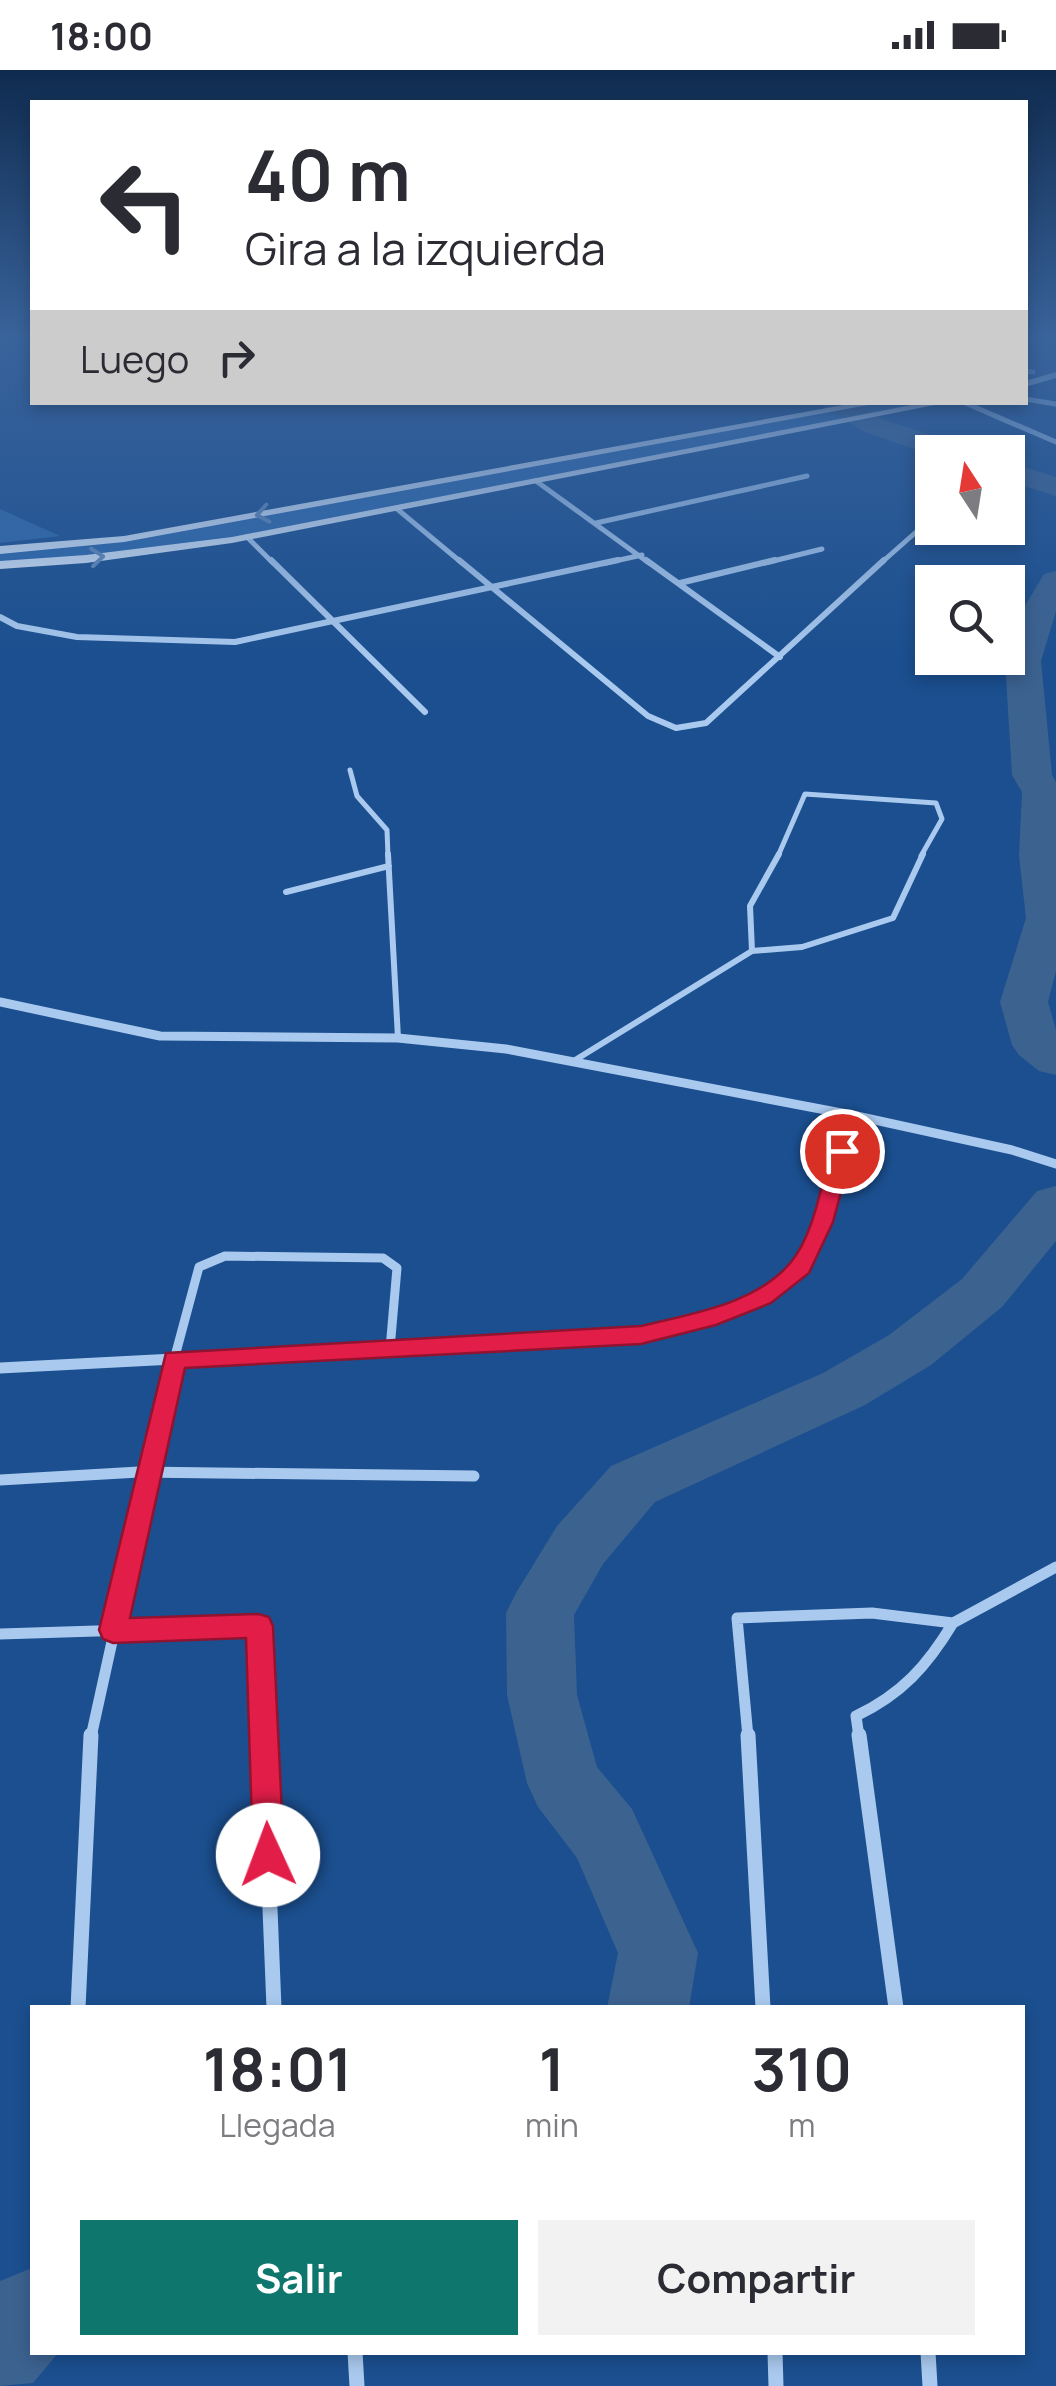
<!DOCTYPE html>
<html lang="es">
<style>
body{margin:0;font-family:Manrope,sans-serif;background:#f2f2f3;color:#2b2b33;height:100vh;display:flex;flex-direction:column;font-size:38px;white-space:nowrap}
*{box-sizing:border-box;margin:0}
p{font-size:32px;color:#7c7c81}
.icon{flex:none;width:55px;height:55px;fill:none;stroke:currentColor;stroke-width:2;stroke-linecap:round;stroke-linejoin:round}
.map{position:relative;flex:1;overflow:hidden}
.sheet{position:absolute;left:30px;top:1935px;width:995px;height:350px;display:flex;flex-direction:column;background:#fff;border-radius:0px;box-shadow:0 5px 15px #0003}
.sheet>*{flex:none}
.hud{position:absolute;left:30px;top:30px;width:998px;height:305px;border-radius:0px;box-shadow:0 5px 15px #0003;background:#fff;color:#2b2b33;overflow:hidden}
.needle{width:65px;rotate:348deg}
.controls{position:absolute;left:915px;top:365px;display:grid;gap:20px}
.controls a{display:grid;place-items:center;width:110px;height:110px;border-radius:0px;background:#fff;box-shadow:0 5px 15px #0003;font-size:50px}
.pin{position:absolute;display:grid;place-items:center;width:85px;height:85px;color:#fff;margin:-42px;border:5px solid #fff;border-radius:50%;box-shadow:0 2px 10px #0007}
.me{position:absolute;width:110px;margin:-55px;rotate:358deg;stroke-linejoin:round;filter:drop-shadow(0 0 8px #0008)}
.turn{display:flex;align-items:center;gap:35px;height:210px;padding:0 50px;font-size:45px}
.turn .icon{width:130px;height:130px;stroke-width:2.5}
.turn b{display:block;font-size:70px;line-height:85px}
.then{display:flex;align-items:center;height:95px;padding:0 50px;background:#0003;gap:20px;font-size:38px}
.eta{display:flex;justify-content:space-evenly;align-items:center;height:170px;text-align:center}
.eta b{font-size:60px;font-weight:700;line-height:70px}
.cta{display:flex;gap:20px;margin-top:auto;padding:20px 50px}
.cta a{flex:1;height:115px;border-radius:0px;background:#0f766e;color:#fff;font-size:40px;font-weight:700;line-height:115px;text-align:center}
.cta a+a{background:#f2f2f3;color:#2b2b33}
.status{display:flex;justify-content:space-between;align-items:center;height:70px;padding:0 50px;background:#fff;direction:ltr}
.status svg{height:28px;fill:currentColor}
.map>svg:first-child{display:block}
.green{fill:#2e69ad}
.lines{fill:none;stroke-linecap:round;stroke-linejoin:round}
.river{fill:#3c6290;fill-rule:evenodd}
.lane-far2{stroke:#a9c9ee;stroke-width:5}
.lane-far1{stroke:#a9c9ee;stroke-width:6}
.lane{stroke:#a9c9ee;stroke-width:9}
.street-far4{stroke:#a9c9ee;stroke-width:5}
.street-far3{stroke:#a9c9ee;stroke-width:6}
.street-far2{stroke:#a9c9ee;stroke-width:9}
.street-far1{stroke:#a9c9ee;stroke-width:11}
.street{stroke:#a9c9ee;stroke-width:15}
.secondary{fill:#d6e6fa;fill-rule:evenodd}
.oneway{stroke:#668bba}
.route{fill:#e11d48;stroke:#92132f;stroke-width:2.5}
</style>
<div class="status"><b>18:00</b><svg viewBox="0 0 49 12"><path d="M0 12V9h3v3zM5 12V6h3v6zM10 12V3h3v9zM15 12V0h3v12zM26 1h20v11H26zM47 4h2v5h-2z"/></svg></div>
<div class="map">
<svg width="1056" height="2316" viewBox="0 0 1056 2316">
<rect width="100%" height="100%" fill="#1b4f8f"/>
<path class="green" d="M876 333H945L232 470 0 495V480L124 469Z
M0 439 60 466 0 473Z"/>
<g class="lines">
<path class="river" d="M816 332H851L885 350 963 376 967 382 932 385 865 362Z
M1008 392 1056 407V426L1008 411Z
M1056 501V541L1041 591 1052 705 1056 712V901L1048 932 1056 960V1005L1039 1001 1019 985 1012 975 1000 932 1026 848 1019 786 1022 722 1012 705 1005 591 1020 544 1044 504Z
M1056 1116V1171L1002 1237 931 1295 865 1335 655 1432 603 1494 574 1545 577 1625 597 1697 632 1739 698 1883 689 1938H607L618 1883 577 1788 538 1737 527 1713 507 1625 506 1543 516 1523 557 1456 611 1396 823 1303 889 1265 962 1209 1037 1121Z
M32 2198V2282H59L33 2313 0 2316V2211Z"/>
<path class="lane-far2" d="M350 700 357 726 387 760 388 786
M778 786 805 724 936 733 942 749 921 786"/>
<path class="lane-far1" d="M388 784 398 968
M779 784 750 836 752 881 802 877 893 848 923 784
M286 822 389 796
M572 992 752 881"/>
<path class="lane" d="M174 1290 199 1197 225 1186 383 1188 397 1198 390 1279"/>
<path class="street-far4" d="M1025 301 1033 302
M1025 329 1056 334
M963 332 1056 372
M536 411 649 493
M396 438 462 493
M596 453 807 406
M247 467 273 493
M606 493 642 485
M765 493 822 479
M881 493 932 448"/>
<path class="street-far3" d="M271 490 425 642
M459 490 648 646 676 658 706 653 884 490
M646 490 780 587
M680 513 775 490
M0 547 17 556 77 567 235 572 618 490"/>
<path class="street-far2" d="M0 932 160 966 398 968 506 979 852 1045 1012 1080 1056 1094
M814 1169 852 1045"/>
<path class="street-far1" d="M0 1298 641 1265C689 1254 774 1238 802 1194 808 1186 811 1175 815 1166
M0 1410 139 1402 474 1406
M0 1564 259 1556 263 1667
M91 1667 174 1290
M748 1667 737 1548 872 1543 953 1553 1056 1497
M859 1667 856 1646C902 1624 927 1596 953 1553"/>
<path class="street" d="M263 1665 274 1938
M748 1665 763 1938
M859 1665 896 1938
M78 1938 91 1665
M355 2282 357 2316
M775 2282 776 2316
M928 2282 930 2316"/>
<path class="secondary" d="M1056 302V308L1025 317V311Z
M860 332 879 333 124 472 0 484V476L124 466Z
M927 332H950L232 473 86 493 0 499V491L86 485 232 467Z"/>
</g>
<defs><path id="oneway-chevron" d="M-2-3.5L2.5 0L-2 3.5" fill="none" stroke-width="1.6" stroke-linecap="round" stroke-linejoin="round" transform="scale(2.5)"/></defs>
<g class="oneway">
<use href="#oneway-chevron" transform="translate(263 444) rotate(170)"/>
<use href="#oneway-chevron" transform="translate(97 487) rotate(-6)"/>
</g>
<linearGradient id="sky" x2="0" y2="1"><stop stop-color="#0f2b4f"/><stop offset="0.45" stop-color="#39639b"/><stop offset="1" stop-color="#39639b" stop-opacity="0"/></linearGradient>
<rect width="1056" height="591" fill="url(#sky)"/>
<path class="route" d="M842 1074 852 1081 833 1152 809 1203 771 1233 716 1255 641 1274 185 1298 130 1548 259 1544 269 1547 273 1556 284 1785 279 1795 268 1800 257 1795 253 1785 246 1568 113 1573 103 1569 99 1560 166 1283 641 1256C690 1244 757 1234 791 1192 814 1164 821 1115 831 1081Z"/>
</svg>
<div class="controls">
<a><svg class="needle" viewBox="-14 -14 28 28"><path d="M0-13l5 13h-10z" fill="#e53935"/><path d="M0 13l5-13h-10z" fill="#7c7c81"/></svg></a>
<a><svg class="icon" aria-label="search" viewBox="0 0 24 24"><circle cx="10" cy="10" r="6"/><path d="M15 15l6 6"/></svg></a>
</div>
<div class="pin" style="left:842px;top:1081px;background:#d93025"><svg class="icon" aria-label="arrive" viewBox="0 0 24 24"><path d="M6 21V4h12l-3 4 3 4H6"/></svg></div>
<svg class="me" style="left:268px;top:1785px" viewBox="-20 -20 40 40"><circle r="19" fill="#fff"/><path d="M0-13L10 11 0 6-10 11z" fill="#e11d48"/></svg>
<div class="hud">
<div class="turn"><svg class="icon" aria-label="left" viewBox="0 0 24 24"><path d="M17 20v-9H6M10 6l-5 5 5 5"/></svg><div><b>40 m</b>Gira a la izquierda</div></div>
<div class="then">Luego<svg class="icon" aria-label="right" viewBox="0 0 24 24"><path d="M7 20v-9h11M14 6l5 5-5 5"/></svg></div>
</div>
<section class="sheet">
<div class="eta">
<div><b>18:01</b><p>Llegada</p></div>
<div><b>1</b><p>min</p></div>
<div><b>310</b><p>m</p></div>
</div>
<div class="cta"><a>Salir</a><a>Compartir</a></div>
</section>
</div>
